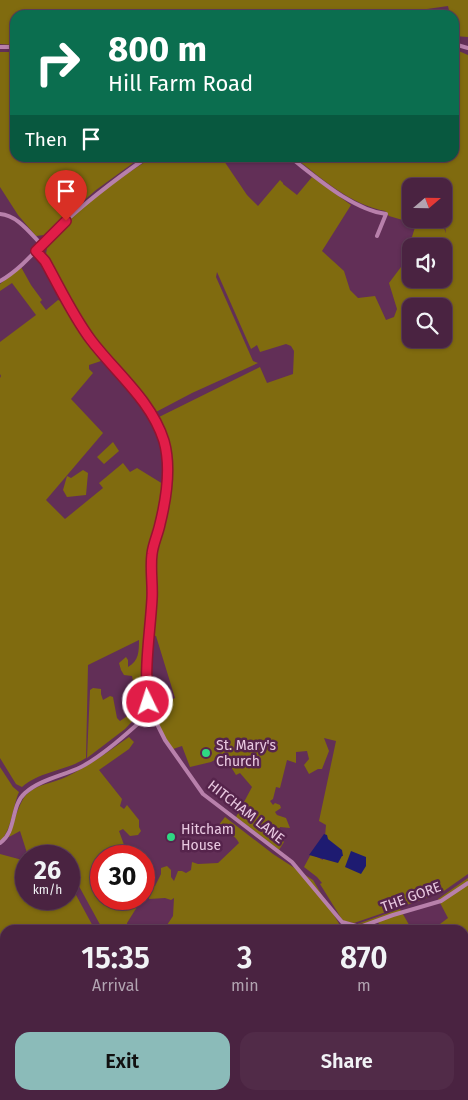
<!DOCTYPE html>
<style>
body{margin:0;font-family:"Fira Sans",sans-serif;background:#512b48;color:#f1f3f6;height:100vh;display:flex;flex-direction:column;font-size:19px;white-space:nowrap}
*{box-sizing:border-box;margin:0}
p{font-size:16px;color:#b2a4b1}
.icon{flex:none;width:28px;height:28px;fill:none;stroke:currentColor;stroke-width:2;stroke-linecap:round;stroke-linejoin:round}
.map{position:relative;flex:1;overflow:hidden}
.sheet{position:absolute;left:0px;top:925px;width:469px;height:175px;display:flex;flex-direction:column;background:#4a2341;border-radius:15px 15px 0 0;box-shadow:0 1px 4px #0004,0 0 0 1px #61405a}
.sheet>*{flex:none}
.banner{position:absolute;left:10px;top:10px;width:449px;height:152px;border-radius:15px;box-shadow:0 1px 4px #0004,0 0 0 1px #61405a;background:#0b6e4f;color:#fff;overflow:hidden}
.needle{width:32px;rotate:70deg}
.controls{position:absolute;left:402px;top:178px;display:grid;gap:10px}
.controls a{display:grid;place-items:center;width:50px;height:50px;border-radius:10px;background:#4a2341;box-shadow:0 1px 4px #0004,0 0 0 1px #61405a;font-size:25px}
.speed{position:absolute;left:15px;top:845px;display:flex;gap:10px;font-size:25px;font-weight:700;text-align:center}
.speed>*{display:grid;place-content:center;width:65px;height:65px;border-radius:50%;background:#4a2341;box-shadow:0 1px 4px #0004,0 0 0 1px #61405a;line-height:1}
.speed small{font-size:12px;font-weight:400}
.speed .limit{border:8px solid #d22;background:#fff;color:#111}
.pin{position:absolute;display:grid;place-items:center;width:42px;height:42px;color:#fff;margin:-51px -21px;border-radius:50% 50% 50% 0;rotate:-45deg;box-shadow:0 0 5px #0007}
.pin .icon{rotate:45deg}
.me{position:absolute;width:55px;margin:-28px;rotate:356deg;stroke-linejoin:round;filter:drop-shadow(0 0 4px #0008)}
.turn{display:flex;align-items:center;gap:18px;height:105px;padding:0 15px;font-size:22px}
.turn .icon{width:65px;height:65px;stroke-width:2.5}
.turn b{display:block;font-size:35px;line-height:42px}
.then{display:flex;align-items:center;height:48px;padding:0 15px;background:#0003;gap:10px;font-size:19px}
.eta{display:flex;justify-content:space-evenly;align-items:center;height:85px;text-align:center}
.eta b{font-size:30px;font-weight:600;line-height:35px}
.primary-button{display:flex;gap:10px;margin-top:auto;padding:10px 15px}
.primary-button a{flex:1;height:58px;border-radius:15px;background:#8bbbb9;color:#111;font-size:20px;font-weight:600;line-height:58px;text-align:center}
.primary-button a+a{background:#512b48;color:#f1f3f6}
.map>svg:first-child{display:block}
.green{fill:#806b0f;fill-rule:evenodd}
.water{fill:#1e1b71}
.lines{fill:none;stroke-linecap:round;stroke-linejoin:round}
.minor{stroke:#b880ab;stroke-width:4}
.route-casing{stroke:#92132f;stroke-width:12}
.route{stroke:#e11d48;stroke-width:9}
.poi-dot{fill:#2fd883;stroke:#56244c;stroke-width:2}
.labels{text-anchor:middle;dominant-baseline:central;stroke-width:5;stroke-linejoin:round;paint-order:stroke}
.poi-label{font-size:14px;fill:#e9c9e1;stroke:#56244c;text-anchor:start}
.street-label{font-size:14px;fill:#e9c9e1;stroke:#56244c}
</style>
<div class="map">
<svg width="468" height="1100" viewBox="0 0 468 1100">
<rect width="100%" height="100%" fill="#622f57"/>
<path class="green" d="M0 0H468V37L454 36V15H450L448 6 427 9 423 15H15V45L0 44Z
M454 49 468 55V874L441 893 354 923 343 921 320 884 322 883 317 877 304 867 311 854 323 860 326 825 319 821 336 741 324 738 329 751 322 769H318L309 774 304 765 309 759 307 751 296 752V763L287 760 280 788 276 787 273 799 270 801 273 805 275 803 280 805 281 808 275 812 277 815 286 818 290 828 280 827 277 834 284 842 279 850 236 817 252 787 240 773 236 775 228 762 220 757 211 762 190 767 182 746 173 749 166 739 154 718 167 711 164 706 154 711 152 708 175 698 156 636 151 635 155 598 153 569 155 547 162 531 168 498 169 450 164 434 157 418 260 367 267 383 293 374 294 351 291 346 286 344 260 352 257 345 251 349 217 272 216 277 253 361 258 363 192 393 154 413 138 390 85 326 46 254 48 242 56 231 104 189 151 158H222L247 195 258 206 280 180 283 183V184L297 195 312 177 351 205 322 251 344 271 350 290 358 298 375 296 386 320 394 317 397 309 389 283 404 263 416 224 389 216 385 211C349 204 323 179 295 158H454ZM426 180 429 182 436 181 437 186H444V219L446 233 440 219H411V186H425ZM411 246H444V279H411ZM411 306H444V339H411Z
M0 52H15V158H140L96 190 44 235 36 236 18 215 0 187Z
M21 267 31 285 42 300 40 302 46 310 58 300 61 301 64 299 87 338 104 360 89 365V369L93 373 71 399 103 433 46 500 65 519 103 488 99 483 123 463 130 472 137 468 163 484V499L148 549V603L144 637V709L125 729 87 758 90 690 93 688 101 689V694L103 700 110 696 113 697 117 718 120 721 139 708 132 676 124 675 121 670 119 663 126 657 128 660V667C139 661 139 651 139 640L88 665 86 758C66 771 40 771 22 787L16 784 0 758V378L1 376 0 374V342L36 315 12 283 0 291V284Z
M113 442 119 451 104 464 97 457Z
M83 470 88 473 86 495 67 497 63 490 67 476 71 478Z
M129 737 134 742 129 749 99 770 122 799 120 806 124 809 127 805 139 820V827L141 831 138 835 130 836 123 829 119 831 128 856H101V899H133L137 907 127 923 128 930H103L69 868V856H28L20 831 9 837C12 827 20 800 27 794 37 784 54 783 66 777 89 766 109 751 129 737Z
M0 767 13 787 19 792C13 805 11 833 0 841Z
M225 817 273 854 313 880 341 927H354L355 930H154L165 928 173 916 174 898 171 900 165 898 149 899 145 875 149 872 154 874 155 886 161 874V868L167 866 171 870V877L174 881 178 871H182L186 873 191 870 192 862 198 864 218 863 239 843C235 834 224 831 214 831Z
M0 854 26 861V899H69V882L95 930H5V1095H181L183 1100H0Z
M468 878V942L464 948V930H432L448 918 438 899Z
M400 909 412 930H382L378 922 357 924Z
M186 1095H279L280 1100H188Z"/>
<path class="water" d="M324 834 327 835 328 839 342 850 343 856H342L338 863 309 855Z
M351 851 366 857V866L361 874 345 867Z"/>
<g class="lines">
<path class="minor" d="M454 44 468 48
M0 47H15
M291 158C317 178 353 210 386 214L377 236
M0 214C17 215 30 233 41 244
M36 251 45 261 81 326 91 340 142 400 151 413 164 443 166 468 165 499 152 551 151 565 152 598 146 685 148 702 151 712 165 740 203 794 292 862 342 922 360 927 361 930
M0 281C23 268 40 245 59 227 87 201 116 179 146 158
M0 843C17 832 10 806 25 793 41 779 63 776 81 767 104 755 131 730 151 712
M360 927 393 915 441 901 468 883
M464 952 468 946
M464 961 468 958
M464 1044H468
M435 1095 437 1100
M302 1100 309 1095
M378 1100 379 1095"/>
</g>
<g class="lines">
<defs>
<path id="route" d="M66 221 36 251 45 261C60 288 73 316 91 340 116 373 151 400 164 441 171 466 166 500 160 524 158 534 153 544 152 554 150 569 153 584 152 599 150 634 144 667 148 702"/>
</defs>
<use href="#route" class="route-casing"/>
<use href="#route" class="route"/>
</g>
<g class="poi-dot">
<circle cx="206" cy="753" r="5"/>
<circle cx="171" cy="837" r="5"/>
</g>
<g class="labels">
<g class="poi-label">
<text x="216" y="745">St. Mary's<tspan x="216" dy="16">Church</tspan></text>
<text x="181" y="829">Hitcham<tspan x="181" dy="16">House</tspan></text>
</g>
<g class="street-label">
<text transform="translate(246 812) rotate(38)">HITCHAM LANE</text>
<text transform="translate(411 897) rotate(-20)">THE GORE</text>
</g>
</g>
</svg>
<div class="controls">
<a><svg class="needle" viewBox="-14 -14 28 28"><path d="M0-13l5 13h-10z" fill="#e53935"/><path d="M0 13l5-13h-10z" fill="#b2a4b1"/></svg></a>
<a><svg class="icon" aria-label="sound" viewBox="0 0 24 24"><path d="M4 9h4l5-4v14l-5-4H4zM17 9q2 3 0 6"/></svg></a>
<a><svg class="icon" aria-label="search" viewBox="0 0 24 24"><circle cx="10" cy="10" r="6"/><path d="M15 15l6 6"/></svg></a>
</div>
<div class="speed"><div>26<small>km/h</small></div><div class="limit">30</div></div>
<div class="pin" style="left:66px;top:221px;background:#d93025"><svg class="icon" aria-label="arrive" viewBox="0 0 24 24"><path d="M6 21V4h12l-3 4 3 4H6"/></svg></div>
<svg class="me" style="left:148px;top:702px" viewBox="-20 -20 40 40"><circle r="17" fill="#e11d48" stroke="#fff" stroke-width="3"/><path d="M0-11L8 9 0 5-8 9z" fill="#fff"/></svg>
<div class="banner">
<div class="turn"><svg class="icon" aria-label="right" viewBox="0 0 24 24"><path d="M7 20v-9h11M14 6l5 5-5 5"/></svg><div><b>800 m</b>Hill Farm Road</div></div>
<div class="then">Then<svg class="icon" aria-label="arrive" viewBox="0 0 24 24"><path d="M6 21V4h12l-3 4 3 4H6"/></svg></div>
</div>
<section class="sheet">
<div class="eta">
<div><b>15:35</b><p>Arrival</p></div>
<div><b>3</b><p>min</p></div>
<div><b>870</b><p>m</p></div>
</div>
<div class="primary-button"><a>Exit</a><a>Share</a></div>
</section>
</div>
